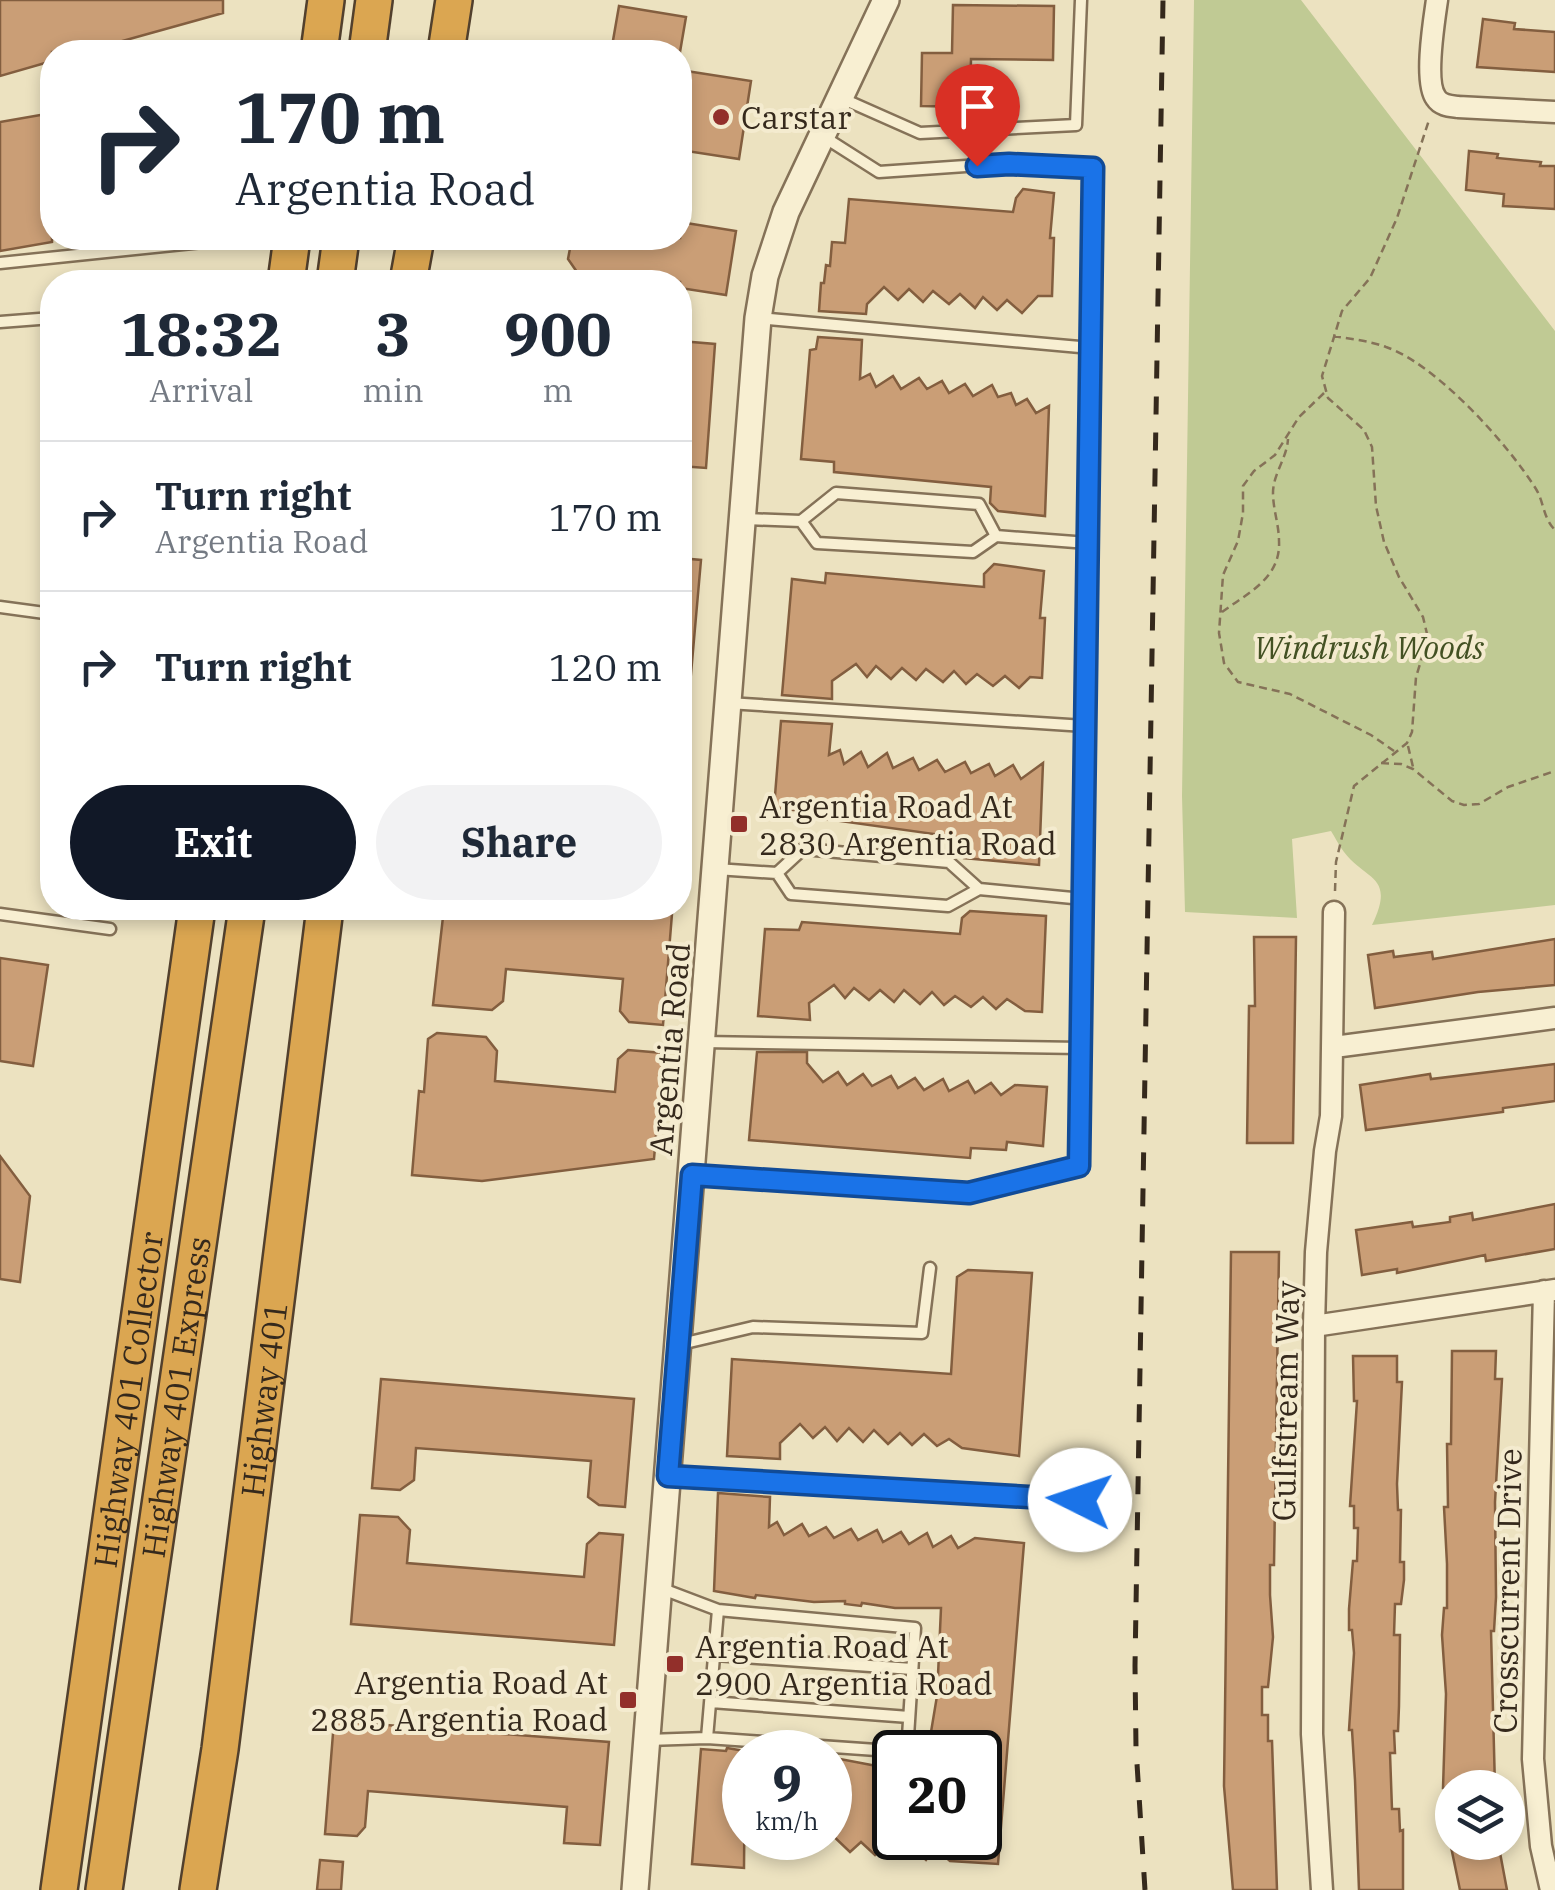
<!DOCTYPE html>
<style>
body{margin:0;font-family:"IBM Plex Serif",serif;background:#f2f2f3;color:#1f2937;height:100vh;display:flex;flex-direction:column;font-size:38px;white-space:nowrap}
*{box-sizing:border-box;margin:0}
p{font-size:32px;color:#747a83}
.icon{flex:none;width:55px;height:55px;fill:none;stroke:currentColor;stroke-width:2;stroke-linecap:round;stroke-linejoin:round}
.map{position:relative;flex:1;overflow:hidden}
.sheet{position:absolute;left:40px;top:270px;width:652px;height:650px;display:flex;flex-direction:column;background:#fff;border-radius:40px;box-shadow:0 5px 15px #0003}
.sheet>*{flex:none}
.hud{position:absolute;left:40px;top:40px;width:652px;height:210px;border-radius:40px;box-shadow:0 5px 15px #0003;background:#fff;color:#1f2937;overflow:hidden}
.fabs{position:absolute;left:1435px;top:1770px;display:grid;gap:20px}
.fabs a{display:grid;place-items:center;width:90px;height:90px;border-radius:50%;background:#fff;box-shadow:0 5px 15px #0003;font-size:50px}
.speed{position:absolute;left:722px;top:1730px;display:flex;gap:20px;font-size:50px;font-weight:700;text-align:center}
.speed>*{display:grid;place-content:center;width:130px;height:130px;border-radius:50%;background:#fff;box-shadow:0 5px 15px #0003;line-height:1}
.speed small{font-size:25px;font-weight:400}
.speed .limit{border:5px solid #111;border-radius:15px;background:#fff;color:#111}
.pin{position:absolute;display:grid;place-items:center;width:85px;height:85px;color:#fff;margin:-102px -42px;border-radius:50% 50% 50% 0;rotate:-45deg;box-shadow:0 0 10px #0007}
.pin .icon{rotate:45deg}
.me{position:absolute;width:110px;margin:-55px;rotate:274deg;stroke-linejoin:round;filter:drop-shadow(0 0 8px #0008)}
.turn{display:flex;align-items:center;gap:35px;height:210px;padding:0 30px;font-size:45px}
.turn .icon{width:130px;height:130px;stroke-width:2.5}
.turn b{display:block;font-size:70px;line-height:85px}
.eta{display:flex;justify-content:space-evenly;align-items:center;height:170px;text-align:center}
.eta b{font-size:60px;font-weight:800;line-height:70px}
.primary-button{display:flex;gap:20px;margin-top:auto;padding:20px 30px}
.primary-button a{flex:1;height:115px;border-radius:60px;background:#111827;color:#fff;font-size:40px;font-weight:800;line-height:115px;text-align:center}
.primary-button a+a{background:#f2f2f3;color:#1f2937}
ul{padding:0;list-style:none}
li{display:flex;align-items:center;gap:30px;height:150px;padding:0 30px;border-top:2px solid #e0e1e3}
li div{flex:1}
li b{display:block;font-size:38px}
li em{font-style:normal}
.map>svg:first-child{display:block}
.green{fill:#c0ca94}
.building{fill:#ca9e76;stroke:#835e3f;stroke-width:2.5}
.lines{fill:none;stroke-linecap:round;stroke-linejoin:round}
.service-casing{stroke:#857258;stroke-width:15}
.minor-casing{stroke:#857258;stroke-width:25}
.tertiary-casing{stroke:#857258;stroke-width:30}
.motorway-casing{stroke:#52402d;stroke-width:40}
.path{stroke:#857258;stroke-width:2.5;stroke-dasharray:8 5;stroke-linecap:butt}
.service{stroke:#f8efd2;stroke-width:10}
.minor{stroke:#f8efd2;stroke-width:20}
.tertiary{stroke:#f8efd2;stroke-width:25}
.motorway{stroke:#dba651;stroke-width:35}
.rail{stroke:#35291c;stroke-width:5;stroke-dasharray:18 18;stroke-linecap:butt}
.route-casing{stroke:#114b97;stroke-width:25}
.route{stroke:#1a73e8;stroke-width:18}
.poi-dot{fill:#922f2a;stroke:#f4ebcf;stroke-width:4}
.labels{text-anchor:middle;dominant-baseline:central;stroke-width:8;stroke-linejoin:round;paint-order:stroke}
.poi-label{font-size:32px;fill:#35291c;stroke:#f4ebcf;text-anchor:start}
.park-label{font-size:32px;font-style:italic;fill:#435123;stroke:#f4ebcf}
.street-label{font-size:32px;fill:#35291c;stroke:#f4ebcf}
</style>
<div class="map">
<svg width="1555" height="1890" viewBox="0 0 1555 1890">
<rect width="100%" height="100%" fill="#ece2c0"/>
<path class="green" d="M1194 0H1301L1555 331V905L1372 925C1396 875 1366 881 1344 852 1339 846 1335 837 1331 831L1292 839 1297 918 1185 912 1182 796Z"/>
<path class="building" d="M0 0H223V13L83 52H52V61L0 76Z
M953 5 1054 6 1053 60 971 59 970 107 921 106 922 53H952Z
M619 6 686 17 680 52H611Z
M1483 19 1515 23 1514 29 1555 32V72L1477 67Z
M680 70 751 81 739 159 680 150Z
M52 113V242L0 251V122Z
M1469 151 1498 154 1497 158 1541 162 1540 166H1555V209L1503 206 1504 194 1466 190Z
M1023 189 1054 193 1050 238H1054L1052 296H1038L1022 313 1007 300 997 310 983 297 975 308 960 294 949 304 933 291 923 302 909 289 898 300 884 287 867 304 866 314 819 311 821 283H824L826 265 830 266 832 242 845 243 849 199 1013 212 1016 198Z
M680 222 736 231 726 295 680 288V282H646L577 272 568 259 572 238H680Z
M818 337 862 340 860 379 870 374 876 387 893 376 901 389 919 378 927 389 942 381 949 393 965 384 973 396 992 385 998 397 1011 393 1016 405 1027 399 1036 413 1049 406 1045 516 998 511 990 503 991 487 834 472V462L801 459 810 350 816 349Z
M680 341 715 344 706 468 680 466Z
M680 558 701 560 690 685 680 684Z
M994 564 1044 571 1040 618H1045L1042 678 1030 677 1019 688 1005 676 993 686 977 674 966 684 954 671 943 682 926 669 916 680 902 668 891 679 876 666 867 677 856 664 832 681V699L782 695 792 579 825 583 826 573 984 587V574Z
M781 721 832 724 829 755 840 750 844 764 861 752 868 767 887 753 893 768 913 758 919 770 937 760 945 772 965 762 971 773 989 764 995 776 1013 765 1021 779 1043 763 1039 865 964 858 963 838 811 817V812L774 808Z
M444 908H598L672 914 663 1025 629 1022 620 1011 623 979 506 969 503 1001 492 1010 433 1005Z
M970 911 1046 916 1042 1012 1025 1011 1007 999 996 1009 983 997 971 1007 955 996 944 1005 932 992 920 1004 904 990 894 1002 880 990 869 1000 854 988 845 998 834 985 809 1003 810 1020 758 1016 765 929 799 930 802 922 960 934 962 918Z
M1254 937H1296L1293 1143H1247L1249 1006H1255Z
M1555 939V985L1478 992 1375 1008 1368 955 1393 951 1394 957 1432 952 1433 959Z
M0 958 48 965 33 1066 0 1061Z
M437 1033 486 1037 497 1051 495 1081 615 1092 618 1059 628 1050 663 1053 654 1159 482 1181 412 1175 419 1091 424 1092 428 1039Z
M757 1052H807V1063L823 1082 838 1072 847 1085 863 1074 872 1086 891 1076 898 1088 915 1078 924 1090 943 1079 949 1091 968 1081 975 1093 991 1083 1001 1095 1015 1085 1047 1087 1043 1146 1007 1142 1006 1150 971 1148 970 1158 749 1140Z
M1555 1064V1101L1503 1108V1112L1366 1130 1360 1085 1430 1074 1431 1079Z
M0 1156 30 1196 20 1282 0 1279Z
M1555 1204V1249L1486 1261 1485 1255 1397 1273V1269L1362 1275 1356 1230 1412 1222 1413 1227 1450 1222V1217L1472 1213 1473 1220Z
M1231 1252H1279L1274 1565H1270V1595L1273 1637 1268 1687H1262V1715H1268V1741H1272L1277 1890H1233L1224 1786Z
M968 1270 1032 1273 1019 1456 962 1448 949 1439 937 1446 924 1434 912 1445 900 1433 888 1444 874 1430 863 1442 849 1428 837 1441 825 1427 813 1438 800 1424 780 1443V1459L727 1456 732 1359 951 1374 957 1277Z
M1452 1351H1496L1495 1379H1502L1495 1502 1496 1597 1494 1631H1491L1495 1788H1443L1446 1694 1442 1635 1444 1608H1447V1564L1444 1507H1448L1447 1444H1451Z
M1353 1356H1397V1382H1402L1397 1484 1398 1510H1401L1400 1562H1404V1580L1401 1604H1395L1394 1635H1400L1399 1706 1398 1731H1394L1395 1753H1390L1392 1809H1399L1400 1831 1403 1830V1890H1359L1355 1780 1352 1730H1349L1354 1653 1352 1630H1349V1609L1353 1561H1357L1358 1528H1354V1506H1350L1357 1401H1354Z
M381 1379 634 1399 625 1507 599 1505 588 1497 591 1461 416 1448 414 1480 400 1490 372 1488Z
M718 1493 770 1497 769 1527 777 1522 784 1535 802 1524 809 1536 826 1527 834 1538 851 1529 858 1540 877 1530 883 1542 901 1532 909 1544 927 1533 933 1547 951 1536 958 1548 975 1538 1024 1543 998 1864 950 1861 935 1848 926 1860 912 1847 900 1857 885 1844 875 1855 861 1842 850 1852 830 1833V1761L835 1758 882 1767 883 1763 895 1764V1838H980V1752H931L932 1744H929L937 1696 933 1695 934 1674 938 1675 941 1608H895L862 1603 861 1606 845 1604V1601L814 1602 756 1595 755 1598 714 1591Z
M360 1515 398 1517 410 1530 407 1563 584 1577 587 1544 599 1533 623 1535 614 1645 351 1624Z
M334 1721 609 1742 600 1845 564 1843 567 1807 368 1791 365 1827 357 1836 325 1834Z
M727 1748 745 1751 744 1868 692 1864 701 1749 726 1751Z
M1450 1842H1498L1507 1890H1460Z
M320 1860 343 1862 341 1890H317Z"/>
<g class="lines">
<defs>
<path id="service" d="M841 98 920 133 1076 125 1081 0
M0 263 222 240V238
M758 318 1091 348
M0 322 52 318
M746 519 801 521 817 543 973 552 996 536 1088 543
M801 521 836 493 979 504 996 536
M0 607 52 614
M728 703 1085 726
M716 869 777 873 791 894 948 906 979 889 1083 899
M777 873 803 849 949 862 979 889
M0 914 110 929
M703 1042 1081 1048
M692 1175 969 1193 1079 1165 1093 168 1009 163 879 172 824 137
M681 1344 753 1327 922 1333 930 1268
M668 1476 1080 1500
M660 1588 718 1610 915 1628 907 1752
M715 1655 912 1669
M711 1702 909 1717
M707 1738 905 1752
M648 1740 707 1738 718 1610"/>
<path id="minor" d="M1437 0C1434 21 1424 82 1436 98 1441 106 1451 106 1458 107L1555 112
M1334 1047 1555 1018
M1544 1291 1533 1759 1541 1846 1551 1890
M1314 1326 1555 1290
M1322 1890 1312 1734 1314 1326 1316 1252 1325 1151 1331 1116 1334 912"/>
<path id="tertiary" d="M635 1890 758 318 765 276 786 212 886 0"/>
<g id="motorway">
<path d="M319 52 326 0"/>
<path d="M367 52 374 0"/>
<path d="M446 52 454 0"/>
<path d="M286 282 292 238"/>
<path d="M335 282 341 238"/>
<path d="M408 282 416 238"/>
<path id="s1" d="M59 1890 197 908"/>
<path id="s2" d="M104 1890 247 908"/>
<path id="s3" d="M198 1890 220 1749 325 908"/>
</g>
</defs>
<use href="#service" class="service-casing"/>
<use href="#minor" class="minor-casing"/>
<use href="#tertiary" class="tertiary-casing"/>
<use href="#motorway" class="motorway-casing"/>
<path class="path" d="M1333 336C1351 339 1370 341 1386 347 1436 364 1508 444 1536 489 1544 502 1543 518 1555 530
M1324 393 1299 417 1275 455 1254 471 1243 486V513L1238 541 1223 575 1219 633 1224 663 1238 682 1290 694 1371 735 1394 751
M1222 612C1248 593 1281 578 1279 541 1279 525 1273 509 1273 493 1273 474 1287 458 1288 439
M1408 746 1413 767
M1381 763 1401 764 1413 769 1452 801 1464 805 1479 804 1508 787 1555 771
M1335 891 1336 862 1354 786 1407 743 1412 732 1416 677 1428 638 1423 617 1399 577 1384 542 1376 506 1372 447 1364 430 1328 398 1322 376 1342 311 1370 278 1397 218 1429 120"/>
<use href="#service" class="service"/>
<use href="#minor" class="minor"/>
<use href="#tertiary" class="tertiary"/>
<use href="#motorway" class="motorway"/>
<path class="rail" d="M1145 1890 1136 1748 1135 1666 1163 0"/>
</g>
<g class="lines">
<defs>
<path id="route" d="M977 166 1009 164 1093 168 1079 1166 969 1193 692 1175 668 1476 1080 1500"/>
</defs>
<use href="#route" class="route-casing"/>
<use href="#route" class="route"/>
</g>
<g class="poi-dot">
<circle cx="721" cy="117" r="10"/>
<rect x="729" y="814" width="20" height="20" rx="5"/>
<rect x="665" y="1654" width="20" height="20" rx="5"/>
<rect x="618" y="1690" width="20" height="20" rx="5"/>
</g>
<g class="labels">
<g class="poi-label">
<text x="741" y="117">Carstar</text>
<text x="759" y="806">Argentia Road At<tspan x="759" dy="37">2830 Argentia Road</tspan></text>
<text x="695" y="1646">Argentia Road At<tspan x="695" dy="37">2900 Argentia Road</tspan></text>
<text x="608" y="1682" text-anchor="end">Argentia Road At<tspan x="608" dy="37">2885 Argentia Road</tspan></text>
</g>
<g class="park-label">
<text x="1369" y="647">Windrush Woods</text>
</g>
<g class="street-label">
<text transform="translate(669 1049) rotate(-85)">Argentia Road</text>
<text stroke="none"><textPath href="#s1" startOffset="495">Highway 401 Collector</textPath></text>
<text stroke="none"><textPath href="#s2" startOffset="498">Highway 401 Express</textPath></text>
<text stroke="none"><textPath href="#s3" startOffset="495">Highway 401</textPath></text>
<text transform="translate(1285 1401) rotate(-89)">Gulfstream Way</text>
<text transform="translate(1507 1591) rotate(-89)">Crosscurrent Drive</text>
</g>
</g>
</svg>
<div class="fabs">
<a><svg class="icon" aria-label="layers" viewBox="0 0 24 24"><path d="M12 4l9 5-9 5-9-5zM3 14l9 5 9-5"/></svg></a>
</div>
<div class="speed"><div>9<small>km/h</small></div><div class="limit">20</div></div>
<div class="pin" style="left:977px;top:166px;background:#d93025"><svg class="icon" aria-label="arrive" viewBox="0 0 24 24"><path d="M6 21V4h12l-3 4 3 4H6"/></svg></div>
<svg class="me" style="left:1080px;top:1500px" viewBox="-20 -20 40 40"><circle r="19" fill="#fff"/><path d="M0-13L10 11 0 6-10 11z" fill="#1a73e8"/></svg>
<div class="hud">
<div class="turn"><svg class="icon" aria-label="right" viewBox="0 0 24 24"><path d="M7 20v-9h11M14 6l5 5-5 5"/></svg><div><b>170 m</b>Argentia Road</div></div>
</div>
<section class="sheet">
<div class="eta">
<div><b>18:32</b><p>Arrival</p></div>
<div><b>3</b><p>min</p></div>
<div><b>900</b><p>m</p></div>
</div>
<ul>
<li><svg class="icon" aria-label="right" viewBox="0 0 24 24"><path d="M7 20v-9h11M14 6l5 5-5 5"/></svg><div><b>Turn right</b><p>Argentia Road</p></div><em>170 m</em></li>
<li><svg class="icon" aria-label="right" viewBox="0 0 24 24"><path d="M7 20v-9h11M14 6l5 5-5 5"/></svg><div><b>Turn right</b></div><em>120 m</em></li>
</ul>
<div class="primary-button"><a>Exit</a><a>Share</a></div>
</section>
</div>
